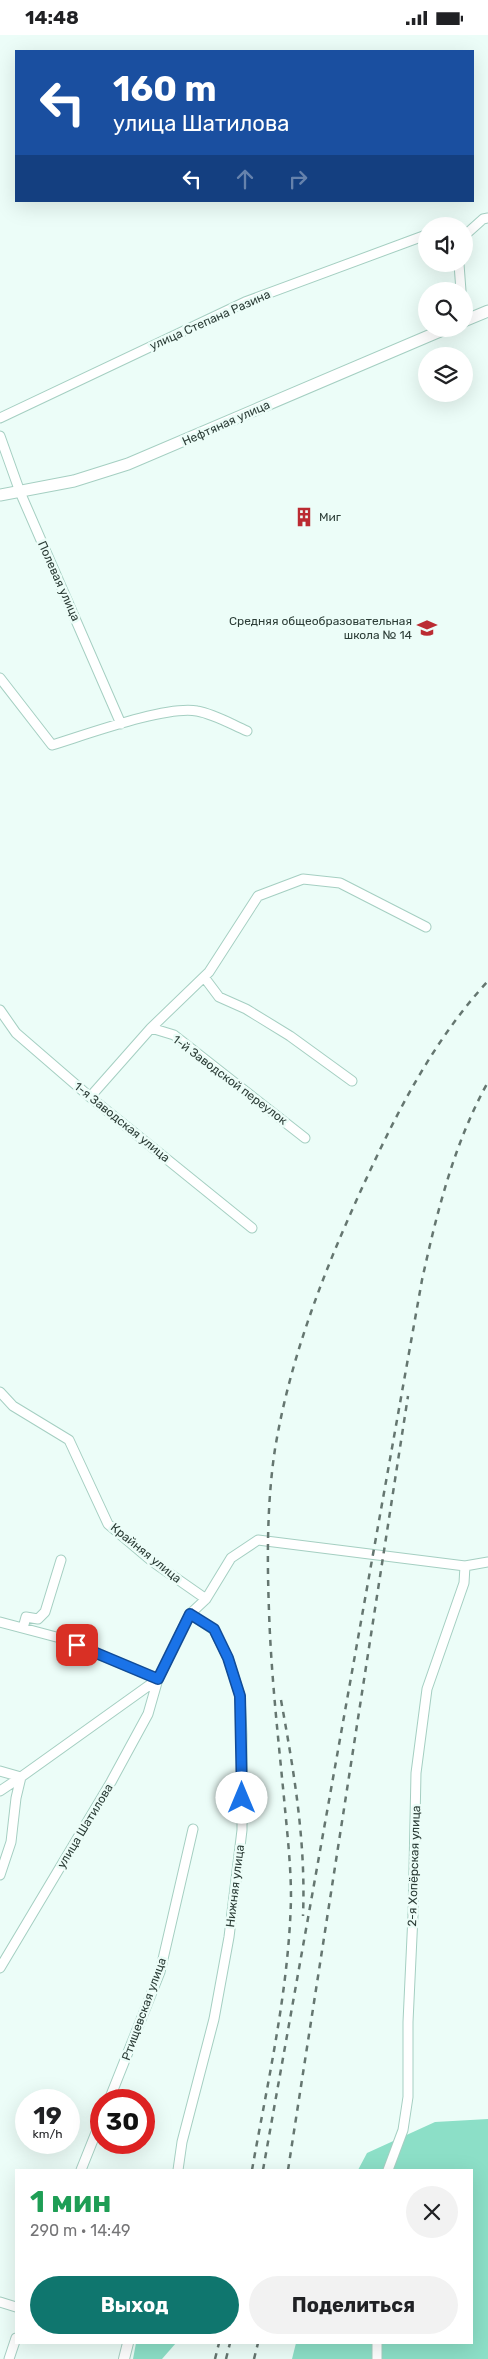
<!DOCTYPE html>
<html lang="ru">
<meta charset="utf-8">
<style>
body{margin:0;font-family:Rubik,sans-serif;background:#f2f2f2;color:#202124;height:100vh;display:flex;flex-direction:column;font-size:19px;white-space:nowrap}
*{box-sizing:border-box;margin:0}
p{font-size:16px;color:#757577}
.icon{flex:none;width:28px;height:28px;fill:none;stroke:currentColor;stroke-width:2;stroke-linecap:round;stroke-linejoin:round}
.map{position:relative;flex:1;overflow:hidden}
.panel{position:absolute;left:15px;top:2134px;width:458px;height:175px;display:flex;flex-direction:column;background:#fff;border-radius:0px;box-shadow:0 5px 20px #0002}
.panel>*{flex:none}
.hud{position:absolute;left:15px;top:15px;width:459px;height:152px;border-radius:0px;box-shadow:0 5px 20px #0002;background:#1a4fa0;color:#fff;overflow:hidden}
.fabs{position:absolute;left:418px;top:182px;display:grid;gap:10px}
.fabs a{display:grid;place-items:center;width:55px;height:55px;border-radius:50%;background:#fff;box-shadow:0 5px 20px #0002;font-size:25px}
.speed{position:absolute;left:15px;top:2054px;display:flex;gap:10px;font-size:25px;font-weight:700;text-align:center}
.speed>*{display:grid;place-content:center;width:65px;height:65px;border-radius:50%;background:#fff;box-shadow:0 5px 20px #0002;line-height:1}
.speed small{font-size:12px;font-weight:400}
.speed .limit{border:8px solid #d22;background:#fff;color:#111}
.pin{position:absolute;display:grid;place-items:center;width:42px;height:42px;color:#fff;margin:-21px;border-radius:10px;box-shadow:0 2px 8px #0006}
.me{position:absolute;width:55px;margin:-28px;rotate:0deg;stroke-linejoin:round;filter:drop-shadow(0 0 4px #0008)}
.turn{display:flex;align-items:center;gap:18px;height:105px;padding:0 15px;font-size:22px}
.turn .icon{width:65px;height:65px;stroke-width:2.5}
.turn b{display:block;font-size:35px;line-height:42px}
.lanes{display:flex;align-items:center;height:48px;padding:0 15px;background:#0003;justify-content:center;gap:25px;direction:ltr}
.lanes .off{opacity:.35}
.round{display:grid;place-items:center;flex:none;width:52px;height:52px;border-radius:26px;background:#f2f2f2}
.head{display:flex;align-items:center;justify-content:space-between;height:85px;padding:0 15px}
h1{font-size:30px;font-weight:700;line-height:38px;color:#1e9e55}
.cta{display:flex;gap:10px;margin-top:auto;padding:10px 15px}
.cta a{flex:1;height:58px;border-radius:30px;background:#0f766e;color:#fff;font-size:20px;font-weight:700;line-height:58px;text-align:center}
.cta a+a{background:#f2f2f2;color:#202124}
.status{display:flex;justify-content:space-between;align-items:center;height:35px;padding:0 25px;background:#fff;direction:ltr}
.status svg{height:14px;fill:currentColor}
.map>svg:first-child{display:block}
.green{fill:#8cdfc7}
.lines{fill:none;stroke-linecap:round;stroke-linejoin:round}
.minor-casing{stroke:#a5cfc2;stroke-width:11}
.tertiary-casing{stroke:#a5cfc2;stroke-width:12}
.secondary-casing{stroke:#a5cfc2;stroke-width:13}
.minor{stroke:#fff;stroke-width:9}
.tertiary{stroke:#fff;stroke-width:10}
.secondary{stroke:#fff;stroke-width:11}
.rail{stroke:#657670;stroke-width:2.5;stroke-dasharray:6 6;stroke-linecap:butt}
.route-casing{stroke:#114b97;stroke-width:12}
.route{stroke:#1a73e8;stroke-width:9}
.labels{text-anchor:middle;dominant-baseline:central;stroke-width:5;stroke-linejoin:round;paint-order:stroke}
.street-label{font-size:12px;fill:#2c3d37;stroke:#ecfdf8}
.poi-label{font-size:12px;fill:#2c3d37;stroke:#ecfdf8;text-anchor:start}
</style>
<div class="status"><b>14:48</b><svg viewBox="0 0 49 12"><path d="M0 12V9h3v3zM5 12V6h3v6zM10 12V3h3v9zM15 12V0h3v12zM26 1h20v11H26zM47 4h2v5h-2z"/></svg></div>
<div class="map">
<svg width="488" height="2324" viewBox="0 0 488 2324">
<rect width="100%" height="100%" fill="#ecfdf8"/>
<path class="green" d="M488 2084V2324H292L296 2308H471V2135H358L367 2118 435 2087Z
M136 2308H176L162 2324H133Z"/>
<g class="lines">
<defs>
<path id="minor" d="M464 201 483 184 488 183
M459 229 461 256
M0 383 245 267 426 200
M0 401 20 457 121 689
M0 643 52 710C85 700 167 670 197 676 214 679 231 689 247 696
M204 942 219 962 246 974 290 1001 352 1046
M0 975 16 998 90 1062 252 1193
M151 993 174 1000 305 1103
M90 1062 151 993 209 937 258 861 303 844 340 848 426 892
M0 1357 13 1371 69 1405 108 1489 153 1527 206 1564
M0 1587 60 1603 158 1644
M23 1593 26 1582 38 1584 45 1577 61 1525
M0 1736 21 1742
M0 1756 21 1742
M0 1840 11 1807 16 1763 21 1742 158 1644
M0 1933 111 1747 148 1679 158 1644 190 1579 206 1564 231 1523 258 1505 465 1531 488 1527
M109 2065 160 1937 193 1794
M81 2135 101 2085
M178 2135 182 2107 214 1984 229 1902 242 1795V1700L240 1661 228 1623 214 1595 190 1579
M388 2135 403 2095 408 2062V1987L413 1880 416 1738 427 1654 464 1548 465 1531
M0 2267 16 2272
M377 2308V2324
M9 2324 16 2303"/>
<path id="tertiary" d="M124 2324 128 2308"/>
<path id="secondary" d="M464 286 488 276
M0 460 74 446 128 429 445 294"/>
</defs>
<use href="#minor" class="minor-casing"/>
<use href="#tertiary" class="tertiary-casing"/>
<use href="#secondary" class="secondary-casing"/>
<use href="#minor" class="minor"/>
<use href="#tertiary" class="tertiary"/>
<use href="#secondary" class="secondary"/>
<path class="rail" d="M281 1665C294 1737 306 1807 303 1881
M252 2135C268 2045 289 1954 291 1863 291 1830 287 1796 284 1763 278 1701 271 1638 269 1576 267 1522 267 1467 275 1414 290 1323 324 1236 362 1153 396 1079 432 1007 488 946
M263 2135 422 1245C437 1177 454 1108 488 1047
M288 2135 408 1361
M215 2324 219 2308
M226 2324 230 2308
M254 2324 258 2308"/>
</g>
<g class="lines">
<defs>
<path id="route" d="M77 1610 158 1644 190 1579 214 1594 228 1623 240 1661 242 1763"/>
</defs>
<use href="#route" class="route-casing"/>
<use href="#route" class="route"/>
</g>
<defs>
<symbol id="building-bare" viewBox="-9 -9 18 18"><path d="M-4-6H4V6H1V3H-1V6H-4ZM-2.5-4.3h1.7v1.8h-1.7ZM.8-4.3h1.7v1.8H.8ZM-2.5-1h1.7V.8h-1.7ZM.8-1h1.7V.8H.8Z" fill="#bb2b32" stroke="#ecfdf8" stroke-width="2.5" paint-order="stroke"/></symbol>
<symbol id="school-bare" viewBox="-9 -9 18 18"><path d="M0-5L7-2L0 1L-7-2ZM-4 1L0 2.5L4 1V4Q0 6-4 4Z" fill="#bb2b32" stroke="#ecfdf8" stroke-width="2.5" paint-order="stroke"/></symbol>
</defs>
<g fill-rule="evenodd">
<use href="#building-bare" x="290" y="468" width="28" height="28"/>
<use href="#school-bare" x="413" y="579" width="28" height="28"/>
</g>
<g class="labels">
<g class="street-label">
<text transform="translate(210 285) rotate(-24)">улица Степана Разина</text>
<text transform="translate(226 388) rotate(-24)">Нефтяная улица</text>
<text transform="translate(59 546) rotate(66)">Полевая улица</text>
<text transform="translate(230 1045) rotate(37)">1-й Заводской переулок</text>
<text transform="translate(122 1087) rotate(39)">1-я Заводская улица</text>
<text transform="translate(146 1518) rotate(39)">Крайняя улица</text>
<text transform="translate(85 1791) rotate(-59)">улица Шатилова</text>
<text transform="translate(414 1831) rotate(-88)">2-я Хопёрская улица</text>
<text transform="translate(235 1851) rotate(-83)">Нижняя улица</text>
<text transform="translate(144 1974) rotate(-70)">Ртищевская улица</text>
</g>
<g class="poi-label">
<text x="319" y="482">Миг</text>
<text x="412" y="586" text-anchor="end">Средняя общеобразовательная<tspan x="412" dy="14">школа № 14</tspan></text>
</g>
</g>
</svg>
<div class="fabs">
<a><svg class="icon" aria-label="sound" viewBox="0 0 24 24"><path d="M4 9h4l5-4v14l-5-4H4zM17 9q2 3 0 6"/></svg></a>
<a><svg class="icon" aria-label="search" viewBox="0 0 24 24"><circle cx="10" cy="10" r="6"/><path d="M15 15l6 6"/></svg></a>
<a><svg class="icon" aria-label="layers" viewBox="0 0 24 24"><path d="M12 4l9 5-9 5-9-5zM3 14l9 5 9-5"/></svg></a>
</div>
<div class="speed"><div>19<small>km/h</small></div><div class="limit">30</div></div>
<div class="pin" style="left:77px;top:1610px;background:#d93025"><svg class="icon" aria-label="arrive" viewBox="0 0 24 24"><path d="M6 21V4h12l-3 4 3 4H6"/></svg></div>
<svg class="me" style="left:242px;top:1763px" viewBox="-20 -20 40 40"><circle r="19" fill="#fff"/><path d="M0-13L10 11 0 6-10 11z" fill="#1a73e8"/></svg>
<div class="hud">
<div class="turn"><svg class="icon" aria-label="left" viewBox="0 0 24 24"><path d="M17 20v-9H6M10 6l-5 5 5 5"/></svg><div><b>160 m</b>улица Шатилова</div></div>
<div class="lanes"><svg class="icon" aria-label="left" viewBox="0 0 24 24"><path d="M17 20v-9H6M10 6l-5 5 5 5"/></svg><svg class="icon off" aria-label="ahead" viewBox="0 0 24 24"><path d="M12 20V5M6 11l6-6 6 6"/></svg><svg class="icon off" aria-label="right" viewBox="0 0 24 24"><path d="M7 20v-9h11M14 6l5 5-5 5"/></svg></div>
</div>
<section class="panel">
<div class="head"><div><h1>1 мин</h1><p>290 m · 14:49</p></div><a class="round"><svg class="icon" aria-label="close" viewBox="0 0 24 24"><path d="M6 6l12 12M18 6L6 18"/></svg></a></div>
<div class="cta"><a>Выход</a><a>Поделиться</a></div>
</section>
</div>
